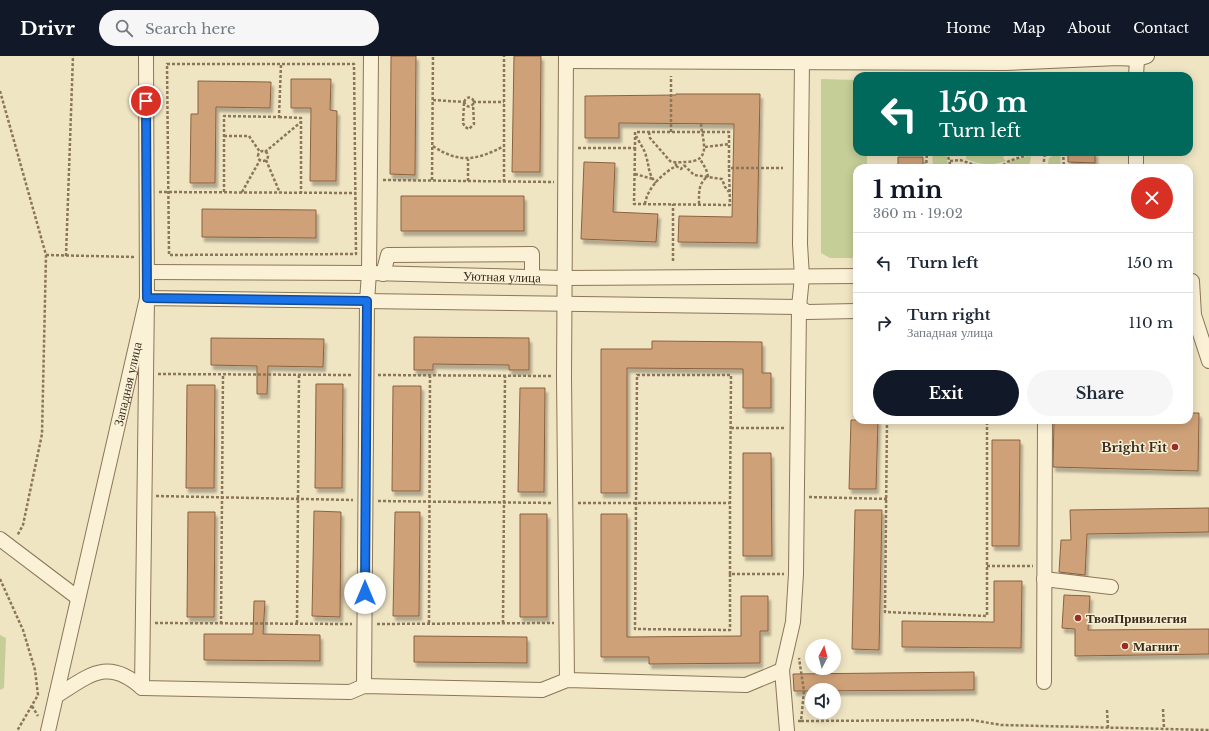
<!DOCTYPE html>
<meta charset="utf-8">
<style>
body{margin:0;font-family:"Libre Baskerville",serif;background:#f6f6f7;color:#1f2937;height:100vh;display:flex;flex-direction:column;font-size:15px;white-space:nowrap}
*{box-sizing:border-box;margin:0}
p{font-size:13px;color:#747a83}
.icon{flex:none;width:22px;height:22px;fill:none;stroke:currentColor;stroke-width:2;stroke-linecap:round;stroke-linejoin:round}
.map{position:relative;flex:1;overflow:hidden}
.drawer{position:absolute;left:853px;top:108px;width:340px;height:260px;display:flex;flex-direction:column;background:#fff;border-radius:12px;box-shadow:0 2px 10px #0003}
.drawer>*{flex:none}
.banner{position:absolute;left:853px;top:16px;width:340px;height:84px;border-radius:12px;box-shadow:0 2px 10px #0003;background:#00695c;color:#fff;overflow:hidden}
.needle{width:26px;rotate:6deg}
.tools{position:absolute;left:805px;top:583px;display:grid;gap:8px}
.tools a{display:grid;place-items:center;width:36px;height:36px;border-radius:50%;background:#fff;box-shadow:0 2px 10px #0003;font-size:20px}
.pin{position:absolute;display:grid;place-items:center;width:34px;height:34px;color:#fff;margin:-17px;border:2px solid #fff;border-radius:50%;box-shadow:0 1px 4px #0007}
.me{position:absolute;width:44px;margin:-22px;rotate:0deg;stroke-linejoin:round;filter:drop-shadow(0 0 3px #0008)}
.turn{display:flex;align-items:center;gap:14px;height:84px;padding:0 20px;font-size:18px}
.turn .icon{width:52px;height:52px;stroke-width:2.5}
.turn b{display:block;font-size:28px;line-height:34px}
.round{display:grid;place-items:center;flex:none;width:42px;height:42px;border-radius:21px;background:#f6f6f7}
.overview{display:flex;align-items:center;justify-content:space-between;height:68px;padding:0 20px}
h1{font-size:24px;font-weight:700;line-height:30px;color:#111827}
.cta{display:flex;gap:8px;margin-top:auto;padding:8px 20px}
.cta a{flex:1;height:46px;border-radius:24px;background:#111827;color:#fff;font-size:16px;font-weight:700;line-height:46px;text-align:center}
.cta a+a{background:#f6f6f7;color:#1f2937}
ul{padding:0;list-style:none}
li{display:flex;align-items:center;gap:12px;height:60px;padding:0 20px;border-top:1px solid #e0e1e3}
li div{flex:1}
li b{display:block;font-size:15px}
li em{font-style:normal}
header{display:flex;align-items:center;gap:24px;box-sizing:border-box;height:56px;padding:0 20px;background:#111827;color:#fff}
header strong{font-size:19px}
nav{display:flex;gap:22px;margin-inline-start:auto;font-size:14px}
.search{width:280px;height:36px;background:#f6f6f7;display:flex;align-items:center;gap:10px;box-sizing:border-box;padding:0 14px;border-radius:22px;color:#747a83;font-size:15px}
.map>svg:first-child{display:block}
.green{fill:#c5ce97}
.building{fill:#cfa178;stroke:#8b613e;filter:url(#shadow)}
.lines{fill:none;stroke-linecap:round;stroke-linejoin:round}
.minor-casing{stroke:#8b7659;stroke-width:16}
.path{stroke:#8b7659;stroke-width:2.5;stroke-dasharray:3 2;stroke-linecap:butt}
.minor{stroke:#faf1d7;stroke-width:14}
.route-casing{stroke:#114b97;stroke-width:10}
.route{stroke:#1a73e8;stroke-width:7}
.poi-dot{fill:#9c2c27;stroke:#f7eed3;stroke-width:1.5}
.labels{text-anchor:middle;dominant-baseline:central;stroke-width:3;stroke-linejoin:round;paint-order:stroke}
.street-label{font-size:13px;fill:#3a2d1e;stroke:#f7eed3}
.poi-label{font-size:13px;font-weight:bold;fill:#3a2d1e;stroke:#f7eed3;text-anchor:start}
</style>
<header>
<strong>Drivr</strong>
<div class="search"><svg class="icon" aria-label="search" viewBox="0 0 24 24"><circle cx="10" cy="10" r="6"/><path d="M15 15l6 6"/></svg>Search here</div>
<nav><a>Home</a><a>Map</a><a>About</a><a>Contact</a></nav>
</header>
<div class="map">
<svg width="1209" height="675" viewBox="0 0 1209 675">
<defs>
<filter id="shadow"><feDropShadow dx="2.5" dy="4.5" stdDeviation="1" flood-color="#0004"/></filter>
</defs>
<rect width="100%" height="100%" fill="#f0e5c3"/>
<path class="green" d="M821 23 857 24V96H867V112H857V202H830L821 197Z
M932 96H945L947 101 948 112H933Z
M966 96H1024L1017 99 1005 97 1003 102 1006 105C991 110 981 109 966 103Z
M1060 96 1061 112H1047L1049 102Z
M1031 100 1029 112H1009V105Z
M0 579 6 582 4 632 0 634Z"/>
<path class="building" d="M391 0H416L415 119 390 118Z
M514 0H541L540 116H512Z
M291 23H331L330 54 337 55 336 125H310L311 52H291Z
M198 25 271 26 270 52 216 51 215 127H190L191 58H198Z
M676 38H760L757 187 678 186 679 160 732 161 734 68 619 67V82H585V40L676 39Z
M1068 96H1095V107L1068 106Z
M898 101H923V112H898Z
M584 106 615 107 613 156 658 158 656 186 581 183Z
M401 140H524V175H401Z
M202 153 316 154V182L202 181Z
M414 281 529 282V314H509V309L433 308V314H414Z
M211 282 324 283 323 311 268 310 267 338H257V310L211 309Z
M652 285 762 286V317H771V352H743V313L627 312V437H601V293H652Z
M316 328H343L342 432H315Z
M187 329H215L214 432H186Z
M393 330H421L420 435H392Z
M520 332H545L544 436H518Z
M1189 357H1199L1198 415 1053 411 1054 364H1189Z
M851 364H878L876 433H849Z
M992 384H1020L1019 490H992Z
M743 397H771L772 500H743Z
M1209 452V476L1087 478 1085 519 1059 516 1061 484H1071L1070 454Z
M855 454H882L879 594 852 593Z
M314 455 341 456 340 561 312 560Z
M188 456H215L214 561H187Z
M395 456H420L419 560H393Z
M520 458H547V561H520Z
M601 458H627V581L741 580V540H768V575H760V607L649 608V601H601Z
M994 525H1022L1021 592 902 591V565L994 566Z
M1064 539 1090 540 1088 574 1209 573V598L1075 600V573L1062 572Z
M254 545H265L263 578 320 579V605L204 604V578H253Z
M414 580 527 581V607L414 606Z
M974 616V634L794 635 793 618Z"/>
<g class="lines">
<defs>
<g id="minor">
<path d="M566 0 564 320 567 624"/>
<path d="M566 5 1006 7 1118 2 1137 3 1147 0"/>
<path d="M1136 20 1137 3"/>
<path d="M1136 112V96"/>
<path id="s1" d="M147 216 369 217 564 222 857 220"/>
<path d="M383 218 388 199 532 198V221"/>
<path d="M1189 225H1192L1194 259 1209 305"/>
<path d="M0 483 78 542"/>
<path d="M1044 523 1111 531"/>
<path d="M782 614 787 675"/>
<path d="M1044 626 1045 364"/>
<path d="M364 630 367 245 369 217 371 0"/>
<path d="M142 632 147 242 799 251 807 256 857 255"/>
<path d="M56 640C90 619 108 601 142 632L350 636 364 630 542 634 567 624 746 629 782 614 793 566 796 518 799 251 802 221 800 188 802 5"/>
<path id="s2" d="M48 675 147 242 146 0"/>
</g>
</defs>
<use href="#minor" class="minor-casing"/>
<path class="path" d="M167 8H354L356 198 169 199Z
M0 35 46 199 42 378 23 469 17 480
M464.5 46a4.5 4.5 0 1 1 9 0a4.5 4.5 0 1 1-9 0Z
M433 44 464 46
M473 46H504
M464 47 463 67 465 71 469 73 474 68 473 48
M279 61 301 62V137
M649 76 650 82 670 105C675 107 681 106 686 106 713 105 702 85 701 67
M671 76V20
M224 80H249L260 96
M636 80C639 86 645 94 646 100 650 112 647 116 656 127
M433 90C459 108 478 104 504 90
M705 91 729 88
M578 92H635V76H729V112H783
M635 92 634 148 730 149 729 112
M258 100a5 5 0 1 1 10 0a5 5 0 1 1-10 0Z
M265 96 301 66
M947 96 951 112
M1036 96 1045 97 1043 112
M1063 96 1064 112
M266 104 280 137
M950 105 960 104 975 109 998 112
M684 109 694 119 722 123 725 131 729 136
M676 110 681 113 684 109
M926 112 927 96
M999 112 1009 105 1030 98 1032 96
M1031 112 1043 111
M635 118 653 123
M383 124 554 126
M432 124 433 0
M468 125V103
M504 126V0
M159 136 356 137
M224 136V60L279 61 281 8
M242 136 260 104
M645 148C647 132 663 117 676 110V106
M699 148C699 136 698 128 708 120L706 113 700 103
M46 199 135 201
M66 200 73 0
M673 205V148
M158 318 353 319
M378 319 551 320
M887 364 885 556 987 560V364
M731 372H784
M156 440 353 444
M809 441 887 443
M378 445 553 447
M578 447H730V518H784
M987 510H1033
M730 518V574L635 573 637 319H731L730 447
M0 523 23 574 35 614 38 639 17 675
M155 567 352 568
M297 567 299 319
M429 567 430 320
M503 567 505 320
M221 568 223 318
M377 568 554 567
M32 650 38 660
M1163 653 1164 673
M1107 654 1108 672
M798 665H801L804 635 799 602
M801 665 972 664 1001 669 1209 674"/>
<use href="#minor" class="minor"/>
</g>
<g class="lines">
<defs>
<path id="route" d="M146 45 147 242 367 245 365 537"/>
</defs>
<use href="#route" class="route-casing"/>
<use href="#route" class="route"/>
</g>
<g class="poi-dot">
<circle cx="1175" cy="391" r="4"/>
<circle cx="1078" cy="562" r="4"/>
<circle cx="1125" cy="590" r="4"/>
</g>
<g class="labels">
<g class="street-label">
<text stroke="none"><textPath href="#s1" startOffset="355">Уютная улица</textPath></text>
<text stroke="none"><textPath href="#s2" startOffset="356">Западная улица</textPath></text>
</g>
<g class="poi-label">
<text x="1167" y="391" text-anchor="end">Bright Fit</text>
<text x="1086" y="562">ТвояПривилегия</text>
<text x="1133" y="590">Магнит</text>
</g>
</g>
</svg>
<div class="tools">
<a><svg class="needle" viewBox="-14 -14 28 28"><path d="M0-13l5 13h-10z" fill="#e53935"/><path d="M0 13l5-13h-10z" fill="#747a83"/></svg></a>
<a><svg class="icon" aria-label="sound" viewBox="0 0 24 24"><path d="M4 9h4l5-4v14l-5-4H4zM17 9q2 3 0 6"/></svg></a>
</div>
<div class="pin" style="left:146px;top:45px;background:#d93025"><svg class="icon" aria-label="arrive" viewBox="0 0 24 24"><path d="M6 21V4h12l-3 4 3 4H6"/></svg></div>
<svg class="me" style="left:365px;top:537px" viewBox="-20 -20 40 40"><circle r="19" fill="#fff"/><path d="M0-13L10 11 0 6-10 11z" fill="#1a73e8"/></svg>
<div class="banner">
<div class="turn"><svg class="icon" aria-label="left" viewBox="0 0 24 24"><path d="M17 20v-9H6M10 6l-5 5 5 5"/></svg><div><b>150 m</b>Turn left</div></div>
</div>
<section class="drawer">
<div class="overview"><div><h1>1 min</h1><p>360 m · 19:02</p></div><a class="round" style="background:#d93025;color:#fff"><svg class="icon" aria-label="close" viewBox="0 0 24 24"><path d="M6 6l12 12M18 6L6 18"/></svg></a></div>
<ul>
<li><svg class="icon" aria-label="left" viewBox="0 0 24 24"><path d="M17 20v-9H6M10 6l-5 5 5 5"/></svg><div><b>Turn left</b></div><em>150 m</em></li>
<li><svg class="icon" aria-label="right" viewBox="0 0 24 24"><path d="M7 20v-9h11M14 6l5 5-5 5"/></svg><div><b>Turn right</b><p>Западная улица</p></div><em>110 m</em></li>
</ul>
<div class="cta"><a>Exit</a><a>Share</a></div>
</section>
</div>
